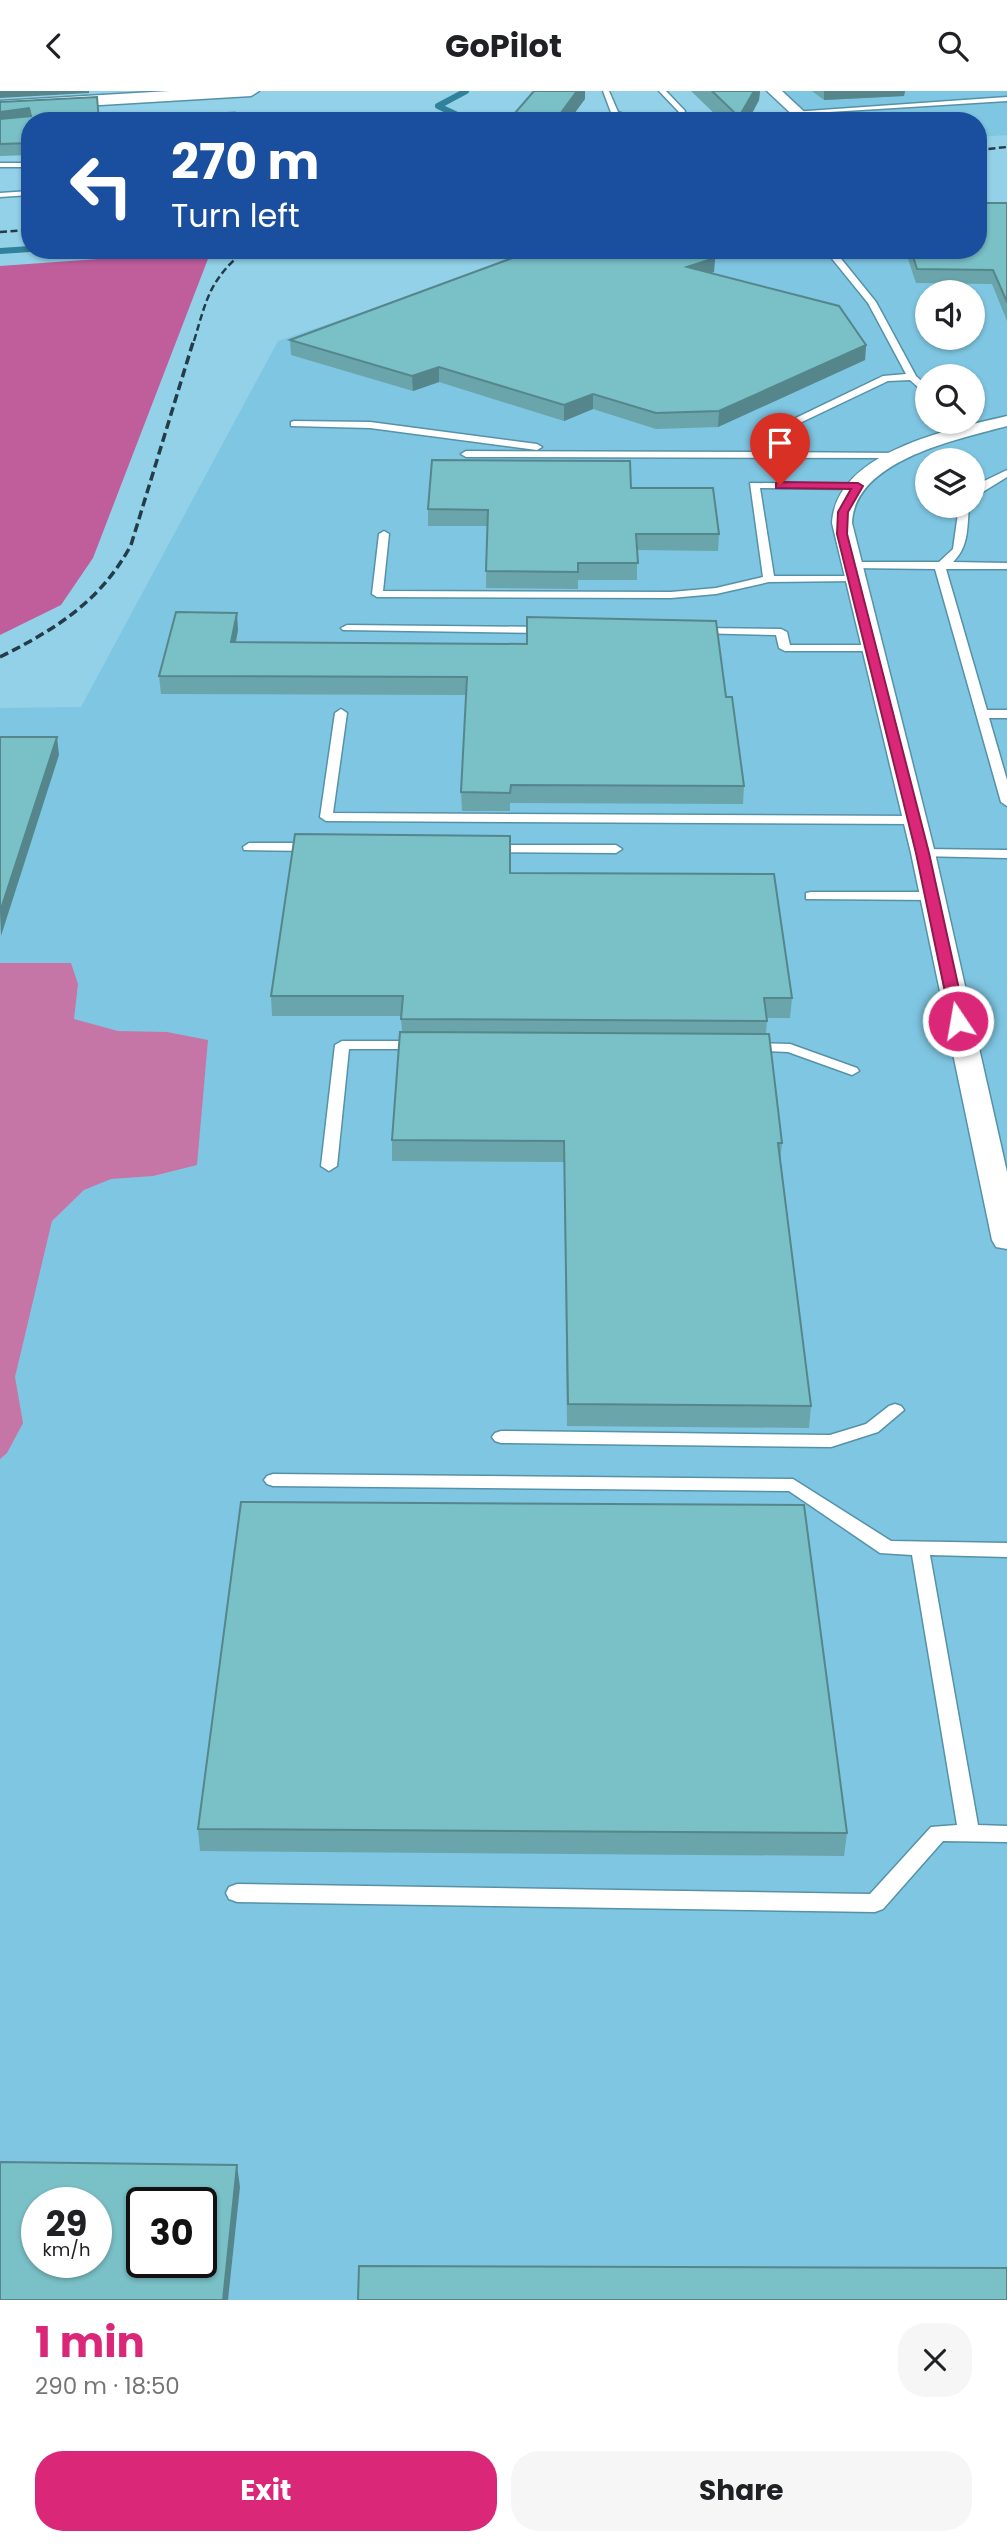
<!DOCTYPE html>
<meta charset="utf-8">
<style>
body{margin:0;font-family:Poppins,sans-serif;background:#f6f6f6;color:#202124;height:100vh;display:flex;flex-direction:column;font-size:26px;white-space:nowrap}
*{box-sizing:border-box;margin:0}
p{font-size:23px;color:#757577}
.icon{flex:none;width:38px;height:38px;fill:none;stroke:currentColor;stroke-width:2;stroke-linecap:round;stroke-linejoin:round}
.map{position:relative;height:2209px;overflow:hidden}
.side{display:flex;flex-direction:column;background:#fff;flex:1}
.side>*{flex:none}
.top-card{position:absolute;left:21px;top:21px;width:966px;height:147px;border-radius:28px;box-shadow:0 2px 5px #0004;background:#1a4fa0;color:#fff;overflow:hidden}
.buttons{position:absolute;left:915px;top:189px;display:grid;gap:14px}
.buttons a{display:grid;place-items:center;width:70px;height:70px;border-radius:50%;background:#fff;box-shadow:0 2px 5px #0004;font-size:35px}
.speed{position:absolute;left:21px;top:2096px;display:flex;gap:14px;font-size:35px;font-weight:700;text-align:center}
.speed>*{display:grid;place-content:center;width:91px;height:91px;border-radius:50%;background:#fff;box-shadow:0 2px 5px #0004;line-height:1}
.speed small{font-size:18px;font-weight:400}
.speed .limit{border:4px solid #111;border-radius:10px;background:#fff;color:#111}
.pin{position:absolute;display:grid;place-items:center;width:60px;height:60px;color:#fff;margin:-72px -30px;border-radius:50% 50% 50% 0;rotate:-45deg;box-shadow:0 0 7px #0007}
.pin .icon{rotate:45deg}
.me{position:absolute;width:77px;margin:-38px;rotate:348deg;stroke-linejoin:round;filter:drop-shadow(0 0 5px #0008)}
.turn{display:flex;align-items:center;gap:24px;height:147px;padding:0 35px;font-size:32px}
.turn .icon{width:91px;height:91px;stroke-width:2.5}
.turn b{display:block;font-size:49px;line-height:60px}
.round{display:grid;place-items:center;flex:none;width:74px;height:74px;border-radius:28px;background:#f6f6f6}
.summary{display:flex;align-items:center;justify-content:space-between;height:119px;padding:0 35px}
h1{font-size:42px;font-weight:700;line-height:52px;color:#db2777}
.action{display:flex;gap:14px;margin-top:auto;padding:14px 35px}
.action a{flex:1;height:80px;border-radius:28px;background:#db2777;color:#fff;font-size:28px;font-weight:700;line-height:80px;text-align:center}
.action a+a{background:#f6f6f6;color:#202124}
header{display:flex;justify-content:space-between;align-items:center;height:91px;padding:0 35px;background:#fff;font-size:32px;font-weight:700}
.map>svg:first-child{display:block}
.built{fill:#7fc6e2;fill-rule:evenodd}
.green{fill:#c676a6}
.forest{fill:#c05e9b}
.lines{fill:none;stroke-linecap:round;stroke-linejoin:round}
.stream{stroke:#30819b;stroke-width:6}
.service-casing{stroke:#5592a8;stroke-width:3}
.minor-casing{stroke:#5592a8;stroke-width:3}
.tertiary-casing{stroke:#5592a8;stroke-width:3}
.service{fill:#fff;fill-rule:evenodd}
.minor{fill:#fff;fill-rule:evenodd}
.tertiary{fill:#fff;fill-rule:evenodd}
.rail-far1{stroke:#233c48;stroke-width:2.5;stroke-dasharray:7 3.5;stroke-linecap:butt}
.rail{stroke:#233c48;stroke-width:3.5;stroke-dasharray:9 4.5;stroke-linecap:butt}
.wall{fill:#69a5ab}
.shaded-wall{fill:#55868b}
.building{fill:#7ac0c7;stroke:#55868b;stroke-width:2;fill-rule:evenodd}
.route{fill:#db2777;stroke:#8e194d;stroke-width:2}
</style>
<header><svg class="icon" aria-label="back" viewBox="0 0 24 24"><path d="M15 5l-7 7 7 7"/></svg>GoPilot<svg class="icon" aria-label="search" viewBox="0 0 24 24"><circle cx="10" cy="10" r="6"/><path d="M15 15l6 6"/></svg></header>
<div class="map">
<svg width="1007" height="2209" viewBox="0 0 1007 2209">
<rect width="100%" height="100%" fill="#92d1e8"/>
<path class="built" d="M782 0H1007V44L978 46V30H817Z
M1007 118V2209H0V617L81 616 278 250 548 159H978ZM928 201H973V247H928ZM928 285H973V331H928ZM928 369H973V415H928ZM37 2112H96V2172H37ZM142 2112H201V2172H142Z"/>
<path class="green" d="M0 872H71L78 893 74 928 118 940 167 941 208 949 197 1074 153 1085 111 1088 84 1099 52 1130 15 1286 23 1332 7 1362 0 1368Z"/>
<path class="forest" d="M211 160 93 467 61 514 0 544V175Z"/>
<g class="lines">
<path class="stream" d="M466 0 438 15 470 30
M0 160 30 158"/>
<defs>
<path id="service" d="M603 0H609L618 21 643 30H632L612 24Z
M659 0H666L685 20 681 28 661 30 679 21Z
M1007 6V10L797 23 793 21Z
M235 22 236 30H228V26L105 30Z
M0 72H30V76H0Z
M30 100V104L0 106V102Z
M825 159H834L876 211 916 285 928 296V305L910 289 888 290 762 350 763 361 900 362 903 363V367L466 366 461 363 466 360 753 361 754 347 883 285 906 283 868 212Z
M294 330 370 331 537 353 542 356 537 359 370 337 291 335V331Z
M949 331H959L968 341 960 343Z
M1007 379V386L973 407V399L980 392Z
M750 392 862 393 863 395 858 398 760 397 774 485H853L858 488 857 490 769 491 716 503 671 507 377 506 372 503 379 443 384 440 389 443 383 500 671 501 716 497 763 486Z
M959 415H969C967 436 969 456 953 471L1007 472V478H946L987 619H1007V627H989L1007 689V715L1001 711 935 478 850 477 845 474 850 471H939L953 458Z
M347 534 546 536 552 539 546 542 343 539 341 537Z
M698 537 781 538 787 541 790 554H870L876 557 870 560H785L779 557 776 544 694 542 692 540Z
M341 618 347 622 333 722 914 725 920 729 914 733 326 730 320 726 335 622Z
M249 752H312L318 756 312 760 244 759 243 756Z
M489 754H616L622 758 616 762 484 761V755Z
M923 758 1007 759V767L918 765 916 762Z
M811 801H932L939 805 932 809 806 808V802Z
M342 950H420L427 954 420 958H349L337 1075 329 1080 321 1075 335 954Z
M750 952 790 953 857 977 859 980 852 984 788 961 745 959 743 956Z
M895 1313 901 1315 904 1319 878 1341 831 1356 501 1352 495 1350 492 1346 495 1342 501 1340 830 1344 866 1333 889 1315Z
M273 1383 793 1388 891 1450 1007 1452V1466L930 1464 978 1734 1007 1735V1751L943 1750 883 1818 875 1821 237 1811 229 1808 226 1802 229 1796 237 1793 870 1803 931 1736 957 1734 912 1464 880 1462 789 1400 273 1395 267 1393 264 1389 267 1385Z"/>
<path id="minor" d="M767 0H782L814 30H799Z
M1007 325V335C959 348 854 369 852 432L935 762 1007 1081V1158L996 1156 992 1149 911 762 832 432C836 360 952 338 1007 325Z"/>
<path id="tertiary" d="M170 0H259L251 5 0 20V10Z"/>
</defs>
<use href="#service" class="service-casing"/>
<use href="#minor" class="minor-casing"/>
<use href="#tertiary" class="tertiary-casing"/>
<use href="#service" class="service"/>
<use href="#minor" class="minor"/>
<use href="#tertiary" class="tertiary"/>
<path class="rail-far1" d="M978 59 1007 56
M0 141 30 139
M194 250C207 207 209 190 245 159"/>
<path class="rail" d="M0 566C56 538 101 510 131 454L194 248"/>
</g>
<path class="wall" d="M691 0H760L759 9 748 30H722Z
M812 0H905L904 5 824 9Z
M97 6 30 30V64L0 65V11Z
M1007 112V230L992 193 916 192 905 159H978Z
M715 167 714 181 710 182 866 254 865 269 718 336 656 338 593 318 564 330 439 291 413 300 291 264 290 249Z
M631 397 719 443 718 460 637 459V489H578V498L486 497 487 435H428V418Z
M238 539 236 551 726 606 744 695 743 713 510 712V720H462L461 701 466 604 161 603 159 585Z
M271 905 792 907 790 927H767L766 943 782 1052 780 1070 811 1315 809 1337 567 1335 564 1071 392 1070V1049L402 941 401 925H272Z
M198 1738 847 1742 844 1765 200 1760Z"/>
<path class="shaded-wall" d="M0 0H89V2L0 7Z
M577 0H585V8L569 30H555Z
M754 0H760L759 9 748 30H739V26Z
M824 0H905L904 5 824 9Z
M29 17 30 28 0 33V21Z
M715 167 714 181 686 190 687 176Z
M866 254 865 269 718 336 719 320Z
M439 276V291L413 300 412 285Z
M593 303V318L564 330V314Z
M237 522 238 539 232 569 231 551Z
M57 646 59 664 1 845 0 821Z
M237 2074 240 2096 228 2209H223Z"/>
<path class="building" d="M534 0H577L555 30H508Z
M712 0H754L739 26Z
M97 6 99 30H30V52L0 53V28L31 25 29 17 0 21V11Z
M978 112H1007V211L993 179 917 178 911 159H978Z
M534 159H684L715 167 687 176 839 215 866 254 719 320 656 322 593 303 564 314 439 276 412 285 290 249Z
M432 369 630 370 631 397H713L719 443H636L638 472H578V481L486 480 488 419 428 418Z
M176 521 237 522 231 551 527 553V526L716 530 726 606H732L744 695 511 694 510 702 461 701 467 586 159 585Z
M0 646H57L0 821Z
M295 743 510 745V782L774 783 792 907H764L767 930 401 928 403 905H271Z
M400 941 769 943 782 1052H778L811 1315 568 1313 564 1050 392 1049Z
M241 1411 804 1414 847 1742 198 1738Z
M0 2071 237 2074 223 2209H0ZM37 2112H96V2172H37ZM142 2112H201V2172H142Z
M359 2175 1007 2177V2209H358Z"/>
<path class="route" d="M780 391 858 392 863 395 848 421 847 443 929 762 966 930 964 933H953L951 930 916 762 837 443 838 421 851 398 776 397V392Z"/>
</svg>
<div class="buttons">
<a><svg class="icon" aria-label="sound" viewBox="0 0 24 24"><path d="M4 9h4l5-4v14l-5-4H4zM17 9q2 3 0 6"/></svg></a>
<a><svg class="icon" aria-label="search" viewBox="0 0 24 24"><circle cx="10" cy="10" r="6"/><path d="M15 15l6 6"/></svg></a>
<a><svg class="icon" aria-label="layers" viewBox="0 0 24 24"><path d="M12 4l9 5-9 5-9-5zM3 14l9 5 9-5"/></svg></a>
</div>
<div class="speed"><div>29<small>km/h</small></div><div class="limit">30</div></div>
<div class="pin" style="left:780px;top:394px;background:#d93025"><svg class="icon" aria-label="arrive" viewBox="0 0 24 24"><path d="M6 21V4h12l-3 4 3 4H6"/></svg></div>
<svg class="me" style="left:958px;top:930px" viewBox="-20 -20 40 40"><circle r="17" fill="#db2777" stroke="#fff" stroke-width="3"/><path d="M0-11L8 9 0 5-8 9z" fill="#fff"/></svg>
<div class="top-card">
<div class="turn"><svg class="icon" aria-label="left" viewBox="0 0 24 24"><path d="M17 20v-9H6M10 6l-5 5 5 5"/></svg><div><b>270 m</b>Turn left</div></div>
</div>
</div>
<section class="side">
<div class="summary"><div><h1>1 min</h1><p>290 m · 18:50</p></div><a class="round"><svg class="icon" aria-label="close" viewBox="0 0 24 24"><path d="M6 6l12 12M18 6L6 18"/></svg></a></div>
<div class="action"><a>Exit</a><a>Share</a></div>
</section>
